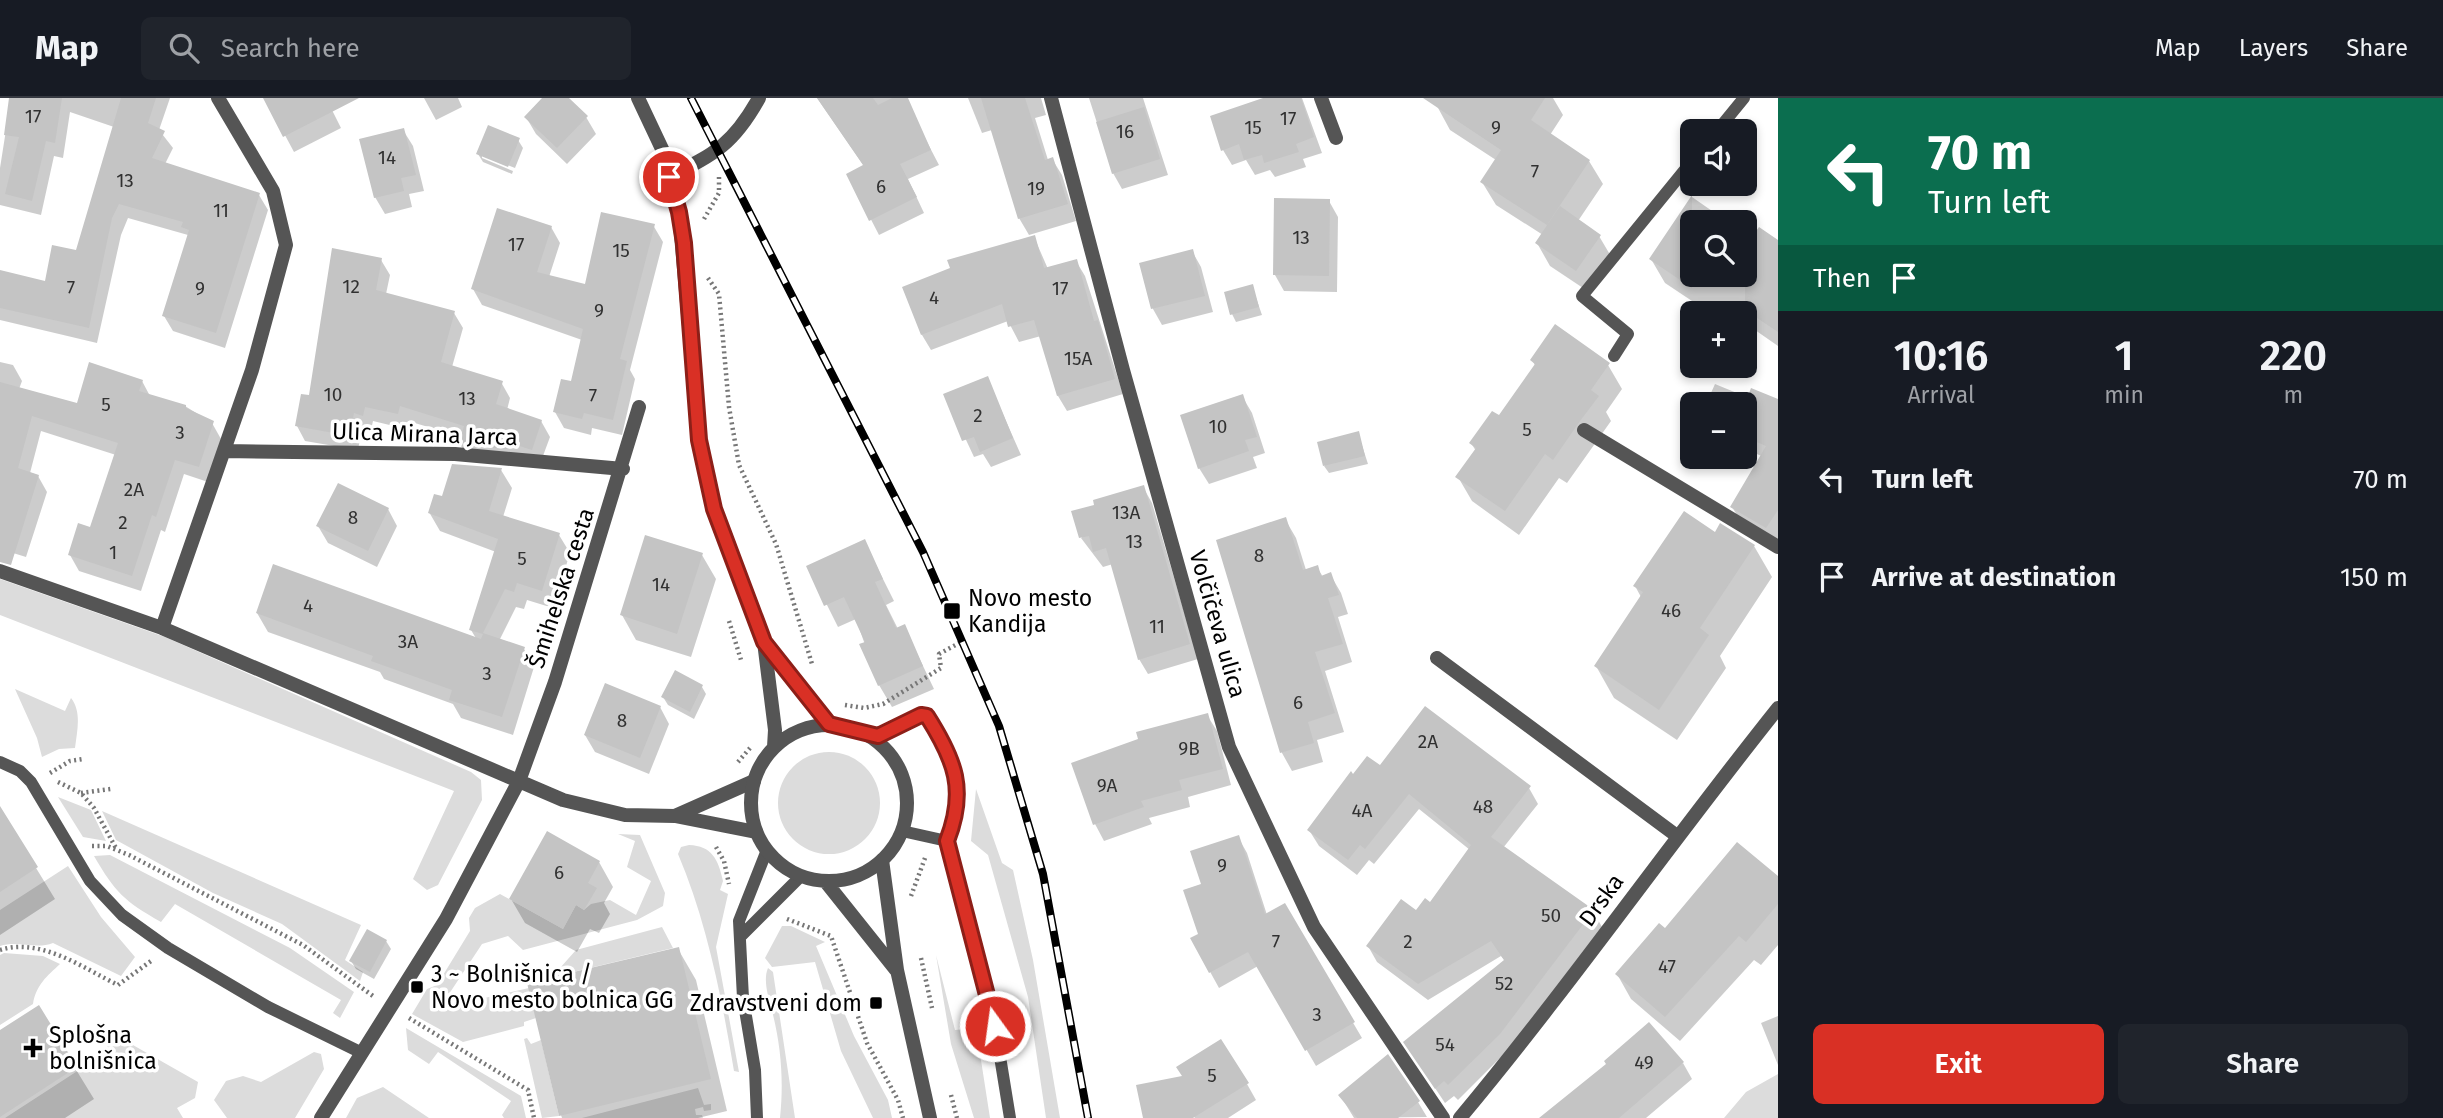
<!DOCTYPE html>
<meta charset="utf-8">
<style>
body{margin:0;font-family:"Fira Sans",sans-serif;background:#20242c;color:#f1f3f6;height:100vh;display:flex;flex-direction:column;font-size:26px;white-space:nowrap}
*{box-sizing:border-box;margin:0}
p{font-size:23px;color:#9ea1a6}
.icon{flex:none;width:38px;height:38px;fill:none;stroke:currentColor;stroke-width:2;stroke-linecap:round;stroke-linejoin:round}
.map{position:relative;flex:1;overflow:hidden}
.details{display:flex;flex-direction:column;background:#171b24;width:665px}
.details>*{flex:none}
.guide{background:#0b6e4f;color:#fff;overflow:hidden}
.buttons{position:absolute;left:1680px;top:21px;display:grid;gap:14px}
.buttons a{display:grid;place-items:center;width:77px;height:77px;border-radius:10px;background:#171b24;box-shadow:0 4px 10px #0003;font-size:35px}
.pin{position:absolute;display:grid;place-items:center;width:60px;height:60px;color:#fff;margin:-30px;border:4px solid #fff;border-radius:50%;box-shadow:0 2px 7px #0007}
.me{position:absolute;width:77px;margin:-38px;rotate:346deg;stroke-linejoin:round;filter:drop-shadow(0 0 5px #0008)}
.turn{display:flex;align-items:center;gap:24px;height:147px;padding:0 35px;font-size:32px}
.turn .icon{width:91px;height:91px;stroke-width:2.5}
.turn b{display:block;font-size:49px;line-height:60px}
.then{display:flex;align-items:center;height:66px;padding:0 35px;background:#0003;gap:14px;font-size:26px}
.eta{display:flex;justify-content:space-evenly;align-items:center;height:119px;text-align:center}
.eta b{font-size:42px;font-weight:600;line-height:49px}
.action{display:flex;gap:14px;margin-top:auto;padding:14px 35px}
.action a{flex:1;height:80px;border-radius:10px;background:#d93025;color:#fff;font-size:28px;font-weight:600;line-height:80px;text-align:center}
.action a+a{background:#20242c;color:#f1f3f6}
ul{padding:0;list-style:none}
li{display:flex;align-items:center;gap:21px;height:98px;padding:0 35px}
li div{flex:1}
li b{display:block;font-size:26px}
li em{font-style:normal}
header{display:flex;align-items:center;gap:42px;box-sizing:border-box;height:98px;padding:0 35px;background:#171b24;border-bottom:2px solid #363941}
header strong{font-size:33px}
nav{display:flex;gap:38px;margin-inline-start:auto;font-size:24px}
.search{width:490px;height:63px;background:#20242c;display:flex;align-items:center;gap:18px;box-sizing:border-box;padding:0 24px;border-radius:10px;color:#9ea1a6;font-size:26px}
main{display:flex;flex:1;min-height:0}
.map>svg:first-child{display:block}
.green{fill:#dcdcdc}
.shadow{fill:#0003}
.building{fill:#c4c4c4}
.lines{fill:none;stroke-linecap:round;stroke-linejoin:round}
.path{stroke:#777;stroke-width:4.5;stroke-dasharray:2 3.5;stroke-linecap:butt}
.service{stroke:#555;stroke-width:12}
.minor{stroke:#555;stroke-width:14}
.tertiary{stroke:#555;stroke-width:14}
.rail-casing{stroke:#000;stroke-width:8}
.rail{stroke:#fff;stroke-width:5;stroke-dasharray:16;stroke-linecap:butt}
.route-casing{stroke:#8d1f18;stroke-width:18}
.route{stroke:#d93025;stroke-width:12}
.poi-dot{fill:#000;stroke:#fff;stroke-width:2.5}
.labels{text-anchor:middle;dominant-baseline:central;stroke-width:7;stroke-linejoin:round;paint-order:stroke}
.number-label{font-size:19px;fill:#313131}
.street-label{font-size:23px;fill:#000;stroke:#fff}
.poi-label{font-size:23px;fill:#000;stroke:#fff;text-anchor:start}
</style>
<header>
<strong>Map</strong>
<div class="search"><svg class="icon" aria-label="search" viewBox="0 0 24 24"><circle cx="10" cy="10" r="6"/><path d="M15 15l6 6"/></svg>Search here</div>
<nav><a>Map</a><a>Layers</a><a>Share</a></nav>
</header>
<main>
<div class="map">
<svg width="1778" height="1020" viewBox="0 0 1778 1020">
<rect width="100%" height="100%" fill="#fff"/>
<path class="green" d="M0 481 165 539 471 674 481 682 482 702 438 787 427 792 413 781 454 693 0 517Z
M15 591 65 613 71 600C82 614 77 633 75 650L59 651 42 659 37 640Z
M778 705a51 51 0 1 1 102 0a51 51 0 1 1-102 0Z
M976 691 1002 765 1013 772 1033 862 1060 1020H1046L1028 899 988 757 971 743Z
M58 699 91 712 106 743 83 739Z
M102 713 361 827 345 862 363 874 360 883 282 826 213 795 116 742Z
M618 736 640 737 665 795 663 808 637 822 523 852 508 838 482 846 449 896 453 907 529 890 536 920 524 924V928L463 944 412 916 427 891 437 887 470 833 469 820 475 810 500 796 563 831 576 807 584 812 591 806 610 802 636 817 651 783 627 769 635 743Z
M689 747C712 748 718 761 723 783L720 792 728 796 716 849 739 974 734 973C722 901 707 824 678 756L681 749Z
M110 757 290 850 354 894 340 920 333 915 341 902 175 806 161 824C124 803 115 794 94 758Z
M68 768 101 819 135 859 121 878 53 845C36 852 18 842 0 848V812Z
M782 828H791L825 844 816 848 854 938 888 1002 892 1020H873L841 953 815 864 772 869 765 860Z
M662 829 673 850 552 879 576 852Z
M4 855 43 858 60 866C47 878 36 887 33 906L0 927V857Z
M936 857 955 932 976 930 990 1020H974L951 946Z
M768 870 773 874 795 1020H780C784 982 781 946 771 909 768 898 763 881 768 870Z
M406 930 521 998 526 1020H504L502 1017 511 1003 438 954 429 966 408 952Z
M110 934 198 984 195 1000 177 1010 183 1020H5L79 972 100 964 106 955Z
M527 940 531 946 541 942 559 1018 542 1020 524 941Z
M314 954 321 956 324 971 295 1020H227L214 1002 226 983 243 978 261 984Z
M1778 976V1020H1724L1746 994Z
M383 989 429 1020H346L357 1000Z
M698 990 704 1007 711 1006V1012L704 1013 703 1009 695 1011 696 1017H702L703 1020H582Z"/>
<path class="shadow" d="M11 0H170L159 32 173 50 165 66 259 97 268 112 225 250 173 233 164 218 188 137 128 120 121 137 97 245 0 222V173L46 185 77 154 114 29 70 14 63 60 54 58 41 117 0 107V70Z
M265 0H326L341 30 294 54Z
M424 0H458L462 9 436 22Z
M545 0H566L586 19 596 36 567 66 536 36 526 19Z
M817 0H904L939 67 908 81 924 115 879 137 848 77 864 68Z
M968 0H1041L1046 17 1035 20 1048 62 1052 61 1062 77 1076 123 1029 137 1019 120 992 32 982 35Z
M1089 0H1143L1168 77 1122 91 1113 75Z
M1268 0H1302L1322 55 1303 61 1306 69 1275 79 1270 72 1255 77 1246 62 1232 67 1223 52Z
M1442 0H1553L1563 17 1550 37 1589 63 1603 86 1578 123 1599 138 1612 160 1589 194 1550 168 1537 145 1543 137 1496 107 1482 84 1496 62 1450 32 1437 8Z
M403 32 413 48 424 93 409 96 412 109 385 116 375 99Z
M518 42 523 50 515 70 482 57V60L513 73 512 76 483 64 478 56Z
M1692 99 1728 124H1692V177H1745V136L1752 141 1778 144V248L1745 225V215H1710L1665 185 1651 161Z
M1329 103 1338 119 1337 194 1284 193 1275 177Z
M653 127 663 144 630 272 635 281 622 337 592 330 591 337 564 330 555 314 572 286 582 242 482 207 473 191 551 129 560 145 549 179 586 188Z
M1034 139 1048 171 1076 163 1085 178 1123 296 1067 313 1058 298 1041 238 1019 244 1008 223 931 252 922 237 904 190Z
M1192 153 1201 169 1213 214 1162 227 1153 211 1141 166Z
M381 162 390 177 386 196 454 215 463 230 452 269 501 284 510 300 507 312 541 323 550 339 540 366 468 361 460 346 462 339 408 323 406 331 373 323 371 332 362 330 358 352 305 343 297 328Z
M1252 188 1262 217 1236 224 1232 216Z
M1532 262 1608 267 1622 291 1606 314 1611 323 1567 385 1559 380 1519 437 1472 403 1458 379 1476 353 1471 345 1499 320 1536 269Z
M0 264 13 267 22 283 19 291 78 307 142 283 150 298 185 308 212 325 221 341 208 384 184 376 165 434 161 432 141 493 79 473 70 457 91 431 116 357 41 333 30 375 38 378 47 394 26 459 0 451Z
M987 280 1021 357 991 369 983 356 974 359 945 297Z
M1715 286 1749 300 1778 303V365L1745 351V306H1706Z
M1242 298 1252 315 1265 355 1253 359 1257 370 1209 386 1199 370Z
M1358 335 1368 366 1329 375 1324 368Z
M501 372 512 390 503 419 559 437 570 455 553 510 527 502 524 511 516 509 499 543 524 551 534 569 513 637 461 620 453 606 384 581 380 574 268 534 257 515 477 542 471 532 496 454 440 433 429 414 443 400Z
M1778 387V442L1742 425 1732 409Z
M1143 389 1152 405 1198 561 1148 576 1139 561 1113 466 1103 469 1081 440Z
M388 411 397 428 377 469 328 445 318 428Z
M1285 421 1296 440 1306 472 1317 469 1323 479 1330 476 1341 495 1348 516 1338 519 1352 564 1325 573 1344 634 1317 642 1323 664 1292 673 1282 655 1218 443Z
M864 443 894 503 886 507 898 531 904 528 934 591 892 609 879 587 856 521 838 529 808 469Z
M1754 448 1772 479 1720 558 1726 570 1677 642 1614 600 1596 568 1641 499 1635 488Z
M702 457 716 481 691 559 636 542 622 517Z
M702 589 706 596 694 621 668 607 663 599Z
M660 609 669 626 649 676 595 654 585 637Z
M1207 617 1217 633 1231 687 1188 699 1190 709 1149 720 1152 726 1104 743 1095 726 1073 666Z
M1380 670 1529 690 1538 706 1503 750 1593 813 1602 829 1508 952 1458 1002 1454 998 1445 1005 1415 960 1505 863 1501 858 1428 902 1377 864 1368 848 1430 806 1470 752 1419 711 1374 766 1369 762 1357 777 1319 748 1309 732 1354 678Z
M0 711 55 801 0 837Z
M1238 739 1247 755 1267 817 1284 807 1362 940 1316 968 1258 868 1219 890 1192 841 1200 837 1203 787Z
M599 764 613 789 604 805 610 816 599 835 590 831 577 854 525 825 511 801Z
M1778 781V847L1761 867 1754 862 1680 943 1631 901 1617 876 1665 832Z
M386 843 391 851 374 881 356 871 351 863Z
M678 851 696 882 727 1013 698 1020H562L561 1017Z
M1778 918V967L1761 925Z
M0 934 75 970 94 1001 65 1020H0Z
M1683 965 1692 981 1646 1020H1545Z
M1184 980 1247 986 1256 1002 1228 1020H1195L1177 998Z
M1340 997 1418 1004 1427 1019 1354 1020Z"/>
<path class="building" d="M9 0H62L55 45 46 43 32 103 5 96 19 39 4 37Z
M121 0H156L148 25 165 33 152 60 260 95 216 235 162 218 189 132 181 129 183 124 119 106 112 120 89 230 0 210V172L45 183 52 147 76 152Z
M263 0H359L283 39Z
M542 0H569L588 18 557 50 524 19Z
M817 0H873L878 7 892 0H908L931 52 900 66 917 99 869 123 846 76 863 67Z
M981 0H1025L1045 62 1053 59 1068 106 1018 121Z
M1263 0H1301L1314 39 1296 46 1299 54 1264 65 1262 57 1244 62 1239 46 1221 53 1210 18Z
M1423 0H1545L1531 22 1590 62 1547 127 1480 84 1501 52Z
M1144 9 1160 61 1112 76 1096 24Z
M488 27 520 40 508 69 476 56Z
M404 30 416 77 401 80 404 93 374 100 359 41Z
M1692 97V190L1649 161Z
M1274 100 1330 101 1329 178 1273 177Z
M1560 108 1601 137 1576 173 1535 145Z
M497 110 552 128 537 174 585 186 601 114 655 126 620 261 627 263 613 322 584 315 582 321 553 314 561 281 571 283 583 231 471 191Z
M1759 129 1778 142V234L1745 212V149Z
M1035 137 1044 170 1077 161 1094 223 1098 222 1115 281 1057 298 1034 222 1008 229 1002 206 921 237 902 189 950 170 947 162Z
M332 150 382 160 376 192 455 213 441 264 503 283 496 306 542 322 532 352 510 345 508 351 458 347 464 328 400 308 398 316 365 309 363 318 354 315 350 338 295 328 301 296 309 297Z
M1193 151 1205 198 1151 211 1139 165Z
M1253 186 1259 209 1230 217 1224 194Z
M1555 226 1610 265 1591 292 1599 298 1580 323 1553 362 1545 356 1505 413 1455 379 1476 350 1469 345 1492 313 1499 317 1535 266 1530 262Z
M89 264 143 282 139 293 186 307V310L214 323 199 369 175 362 156 419 152 417 132 478 68 457 78 425 90 429 118 345 32 318 18 370 39 377 11 467 0 464V284L77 305Z
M988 278 1013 340 980 354 974 339 962 343 943 296Z
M1751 290 1778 301V412L1766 430 1730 409 1766 348 1745 339V306Z
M1243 296 1257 339 1245 342 1249 353 1198 371 1180 317Z
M1359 333 1365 358 1323 368 1317 344Z
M452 366 502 370 489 413 560 435 542 493 517 485 514 494 505 491 483 535 525 549 502 619 449 602 452 592 371 563 373 558 256 515 273 466 481 541 483 536 469 532 498 441 428 415 434 396 442 398Z
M338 385 389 410 368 453 316 428Z
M1144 387 1190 546 1138 562 1106 450 1093 454 1089 438 1079 440 1071 413 1094 407 1093 402Z
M1684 413 1715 434 1720 425 1755 447 1700 530 1709 537 1659 612 1594 568 1643 494 1633 488Z
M1286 419 1303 472 1318 467 1321 478 1331 474 1339 497 1328 500 1343 546 1315 554 1335 615 1308 624 1314 645 1280 655 1216 442Z
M645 437 703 455 677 536 620 517Z
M865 441 883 481 875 484 896 530 905 526 923 568 878 588 859 546 865 544 844 499 824 508 806 468Z
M675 572 703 587 690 614 661 599Z
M605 585 661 608 640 660 584 637Z
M1425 608 1531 688 1491 739 1594 812 1500 936 1448 987 1444 983 1435 991 1403 944 1504 862 1491 843 1418 886 1366 848 1401 801 1416 812 1425 800 1430 804 1471 747 1409 696 1365 751 1360 747 1348 762 1307 732 1351 673 1353 676 1367 658 1380 667Z
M1208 615 1223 671 1179 682 1182 692 1141 703 1144 709 1093 727 1071 665 1138 641 1136 634Z
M0 708 38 769 0 794Z
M547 733 600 763 588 785 597 790 584 812 576 807 563 831 509 801Z
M1239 737 1265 816 1285 805 1355 924 1305 953 1248 854 1209 875 1190 840 1198 836 1183 792 1201 786 1190 753Z
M1737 744 1778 778V806L1746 844 1739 838 1665 919 1615 876 1659 825 1665 830Z
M367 831 387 842 370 874 349 863Z
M679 849 711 981 559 1018 527 885Z
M39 907 77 969 0 1019V932Z
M1649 924 1684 964 1619 1020H1539L1606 966 1604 963Z
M1221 941 1249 985 1193 1020H1143L1136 987 1182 978 1176 969Z
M1388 956 1420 1003 1398 1020H1357L1338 997Z"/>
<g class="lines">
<path class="path" d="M704 121 719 95V77
M708 180 719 196 729 309 739 367 776 446 812 566
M729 523 741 562
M845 607 864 610 883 606 941 570 939 556 961 544
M738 664 750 650
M50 675 70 663 83 661
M58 684 81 695 94 710 117 752
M81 695 111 691
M92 748H107L129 757 303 847 373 898
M716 749 724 763 729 786
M911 798 925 760
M787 821 831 838 867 945 898 1002 903 1020
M0 852C41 839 83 870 118 887L151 863
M921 860 932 910
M409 920 528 992 534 1020
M951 997 957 1020"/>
<path class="service" d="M1717 33 1744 0
M1614 258 1628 236 1582 198 1692 63
M869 638H878L921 617 927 618C955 662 967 693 947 743L902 733
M0 664 20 673 31 684 90 783 122 817 168 850 268 909 362 955
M947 743 995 928 1010 1020
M740 839 801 778
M757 1020 755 972 743 900 739 823 767 752"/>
<path class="minor" d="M1051 0 1123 272 1229 649 1314 829 1443 1020
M1321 0 1336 40
M669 79C714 56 733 47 759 0
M1584 332 1778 449
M224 353 455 356 623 371
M0 473 162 530 563 702 625 717 675 718 756 734
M162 530 252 272 286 147 273 93 218 0
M1437 560 1677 738
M675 718 754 683
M321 1020 446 821 519 683 555 584 639 309
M1460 1020C1571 887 1670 745 1778 610"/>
<path class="tertiary" d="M638 0 663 53 679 114 699 342 714 411 764 544 775 632 774 649
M765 545 829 626
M751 705a78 78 0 1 1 156 0a78 78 0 1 1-156 0Z
M882 762 897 872 930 1020
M825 783 896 872"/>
<defs>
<path id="rail" d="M691 0 923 454 999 628 1043 776 1088 1020"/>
</defs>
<use href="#rail" class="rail-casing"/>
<use href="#rail" class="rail"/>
</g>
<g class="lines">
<defs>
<path id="route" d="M669 79 679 114 684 145 699 342 714 411 764 544 829 626 878 638 921 617 927 618C955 662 967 692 947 743L995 928"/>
</defs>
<use href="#route" class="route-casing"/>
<use href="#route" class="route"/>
</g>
<g class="poi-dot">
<rect x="943" y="504" width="18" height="18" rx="3.5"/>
<rect x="410" y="882" width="14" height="14" rx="3.5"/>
<rect x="869" y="898" width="14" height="14" rx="3.5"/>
<path d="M29.5 939.5h7v7h7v7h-7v7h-7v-7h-7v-7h7z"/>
</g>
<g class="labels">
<g class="number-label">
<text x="33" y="18">17</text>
<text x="1288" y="20">17</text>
<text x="1253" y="29">15</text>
<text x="1496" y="29">9</text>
<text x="1125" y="33">16</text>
<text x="387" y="59">14</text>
<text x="1535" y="73">7</text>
<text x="125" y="82">13</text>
<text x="881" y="88">6</text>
<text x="1036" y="90">19</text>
<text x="221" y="112">11</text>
<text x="1301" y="139">13</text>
<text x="516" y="146">17</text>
<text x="621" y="152">15</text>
<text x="351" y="188">12</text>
<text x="71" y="189">7</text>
<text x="200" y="190">9</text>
<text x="1060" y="190">17</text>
<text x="934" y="199">4</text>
<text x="599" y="212">9</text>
<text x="1078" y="260">15A</text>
<text x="333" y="296">10</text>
<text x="593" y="297">7</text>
<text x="467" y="300">13</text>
<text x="106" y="306">5</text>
<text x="978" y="317">2</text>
<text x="1218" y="328">10</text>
<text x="1527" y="331">5</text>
<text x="180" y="334">3</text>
<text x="134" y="391">2A</text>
<text x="1126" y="414">13A</text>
<text x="353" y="419">8</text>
<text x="123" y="424">2</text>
<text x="1134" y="443">13</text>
<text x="113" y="454">1</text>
<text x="1259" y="457">8</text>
<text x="522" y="460">5</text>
<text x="661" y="486">14</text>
<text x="308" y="507">4</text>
<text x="1671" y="512">46</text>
<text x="1157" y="528">11</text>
<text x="408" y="543">3A</text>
<text x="487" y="575">3</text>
<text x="1298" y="604">6</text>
<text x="622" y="622">8</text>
<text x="1428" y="643">2A</text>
<text x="1189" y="650">9B</text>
<text x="1107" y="687">9A</text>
<text x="1483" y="708">48</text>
<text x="1362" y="712">4A</text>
<text x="1222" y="767">9</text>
<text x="559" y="774">6</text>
<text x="1551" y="817">50</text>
<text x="1276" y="843">7</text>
<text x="1408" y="843">2</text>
<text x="1667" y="868">47</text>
<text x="1504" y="885">52</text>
<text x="1317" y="916">3</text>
<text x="1445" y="946">54</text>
<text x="1644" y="964">49</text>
<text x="1212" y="977">5</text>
</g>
<g class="street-label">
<text transform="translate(425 336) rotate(2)">Ulica Mirana Jarca</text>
<text transform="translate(561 490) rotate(-72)">Šmihelska cesta</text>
<text transform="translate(1218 526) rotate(74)">Volčičeva ulica</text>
<text transform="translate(1601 802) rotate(-54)">Drska</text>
</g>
<g class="poi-label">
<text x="968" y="500">Novo mesto<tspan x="968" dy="26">Kandija</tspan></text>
<text x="431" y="876">3 ~ Bolnišnica /<tspan x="431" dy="26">Novo mesto bolnica GG</tspan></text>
<text x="862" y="905" text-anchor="end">Zdravstveni dom</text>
<text x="49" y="937">Splošna<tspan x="49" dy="26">bolnišnica</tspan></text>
</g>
</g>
</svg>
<div class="buttons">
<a><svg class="icon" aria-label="sound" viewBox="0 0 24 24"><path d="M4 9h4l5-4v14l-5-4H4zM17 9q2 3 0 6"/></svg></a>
<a><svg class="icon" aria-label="search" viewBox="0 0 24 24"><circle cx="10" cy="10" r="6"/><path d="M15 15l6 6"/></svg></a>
<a>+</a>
<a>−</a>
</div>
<div class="pin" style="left:669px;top:79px;background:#d93025"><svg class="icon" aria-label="arrive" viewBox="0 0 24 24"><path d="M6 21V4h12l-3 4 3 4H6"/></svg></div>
<svg class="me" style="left:995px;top:928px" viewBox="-20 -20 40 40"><circle r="17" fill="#d93025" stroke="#fff" stroke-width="3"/><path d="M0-11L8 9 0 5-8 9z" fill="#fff"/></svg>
</div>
<section class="details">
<div class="guide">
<div class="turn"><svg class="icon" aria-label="left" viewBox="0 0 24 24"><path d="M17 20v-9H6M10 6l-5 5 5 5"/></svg><div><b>70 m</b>Turn left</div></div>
<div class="then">Then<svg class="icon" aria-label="arrive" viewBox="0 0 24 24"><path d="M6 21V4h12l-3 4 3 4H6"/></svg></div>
</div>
<div class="eta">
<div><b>10:16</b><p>Arrival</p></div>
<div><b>1</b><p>min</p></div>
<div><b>220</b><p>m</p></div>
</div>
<ul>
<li><svg class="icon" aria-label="left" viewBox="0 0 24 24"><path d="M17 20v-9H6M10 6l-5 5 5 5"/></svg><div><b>Turn left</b></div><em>70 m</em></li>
<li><svg class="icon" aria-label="arrive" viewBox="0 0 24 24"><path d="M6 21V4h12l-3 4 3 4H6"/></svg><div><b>Arrive at destination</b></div><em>150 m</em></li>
</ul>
<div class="action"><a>Exit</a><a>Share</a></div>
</section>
</main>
